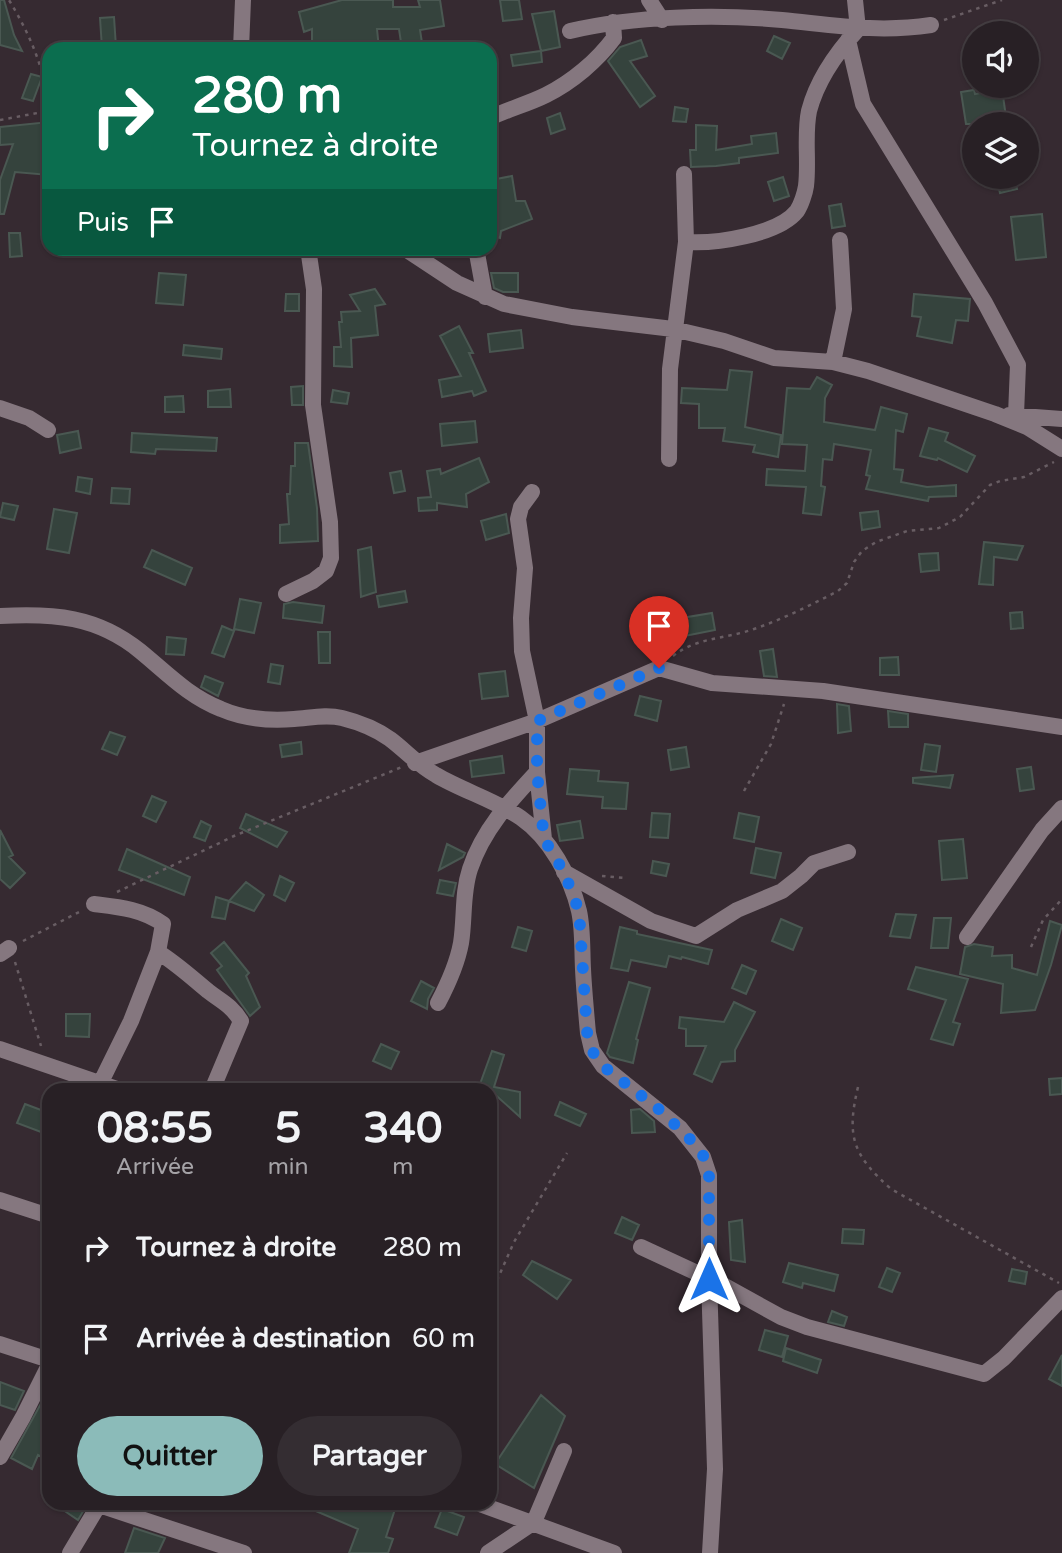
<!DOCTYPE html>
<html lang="fr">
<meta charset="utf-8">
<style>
body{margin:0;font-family:"Varela Round",sans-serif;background:#342d32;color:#f1f3f6;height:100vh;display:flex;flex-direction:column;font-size:26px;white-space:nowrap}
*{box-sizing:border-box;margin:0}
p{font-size:23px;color:#a5a3a7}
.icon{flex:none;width:38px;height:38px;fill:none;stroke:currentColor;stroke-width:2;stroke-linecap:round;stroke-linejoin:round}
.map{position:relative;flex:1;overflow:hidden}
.side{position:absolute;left:42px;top:1083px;width:455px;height:427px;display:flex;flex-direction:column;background:#282025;border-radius:21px;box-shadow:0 2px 5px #0004,0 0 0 2px #443e42}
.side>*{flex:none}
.guide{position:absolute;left:42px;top:42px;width:455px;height:214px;border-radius:21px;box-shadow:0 2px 5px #0004,0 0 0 2px #443e42;background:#0b6e4f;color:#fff;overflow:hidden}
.fabs{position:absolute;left:962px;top:21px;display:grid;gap:14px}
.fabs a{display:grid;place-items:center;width:77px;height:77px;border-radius:50%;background:#282025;box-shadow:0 2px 5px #0004,0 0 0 2px #443e42;font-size:35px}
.pin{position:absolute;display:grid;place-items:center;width:60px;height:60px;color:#fff;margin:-72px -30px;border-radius:50% 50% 50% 0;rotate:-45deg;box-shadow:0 0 7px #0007}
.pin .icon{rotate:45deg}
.me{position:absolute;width:77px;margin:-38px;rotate:0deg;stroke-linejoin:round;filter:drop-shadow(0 0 5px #0008)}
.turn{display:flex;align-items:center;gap:24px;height:147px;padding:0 35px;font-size:32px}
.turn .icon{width:91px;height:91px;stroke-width:2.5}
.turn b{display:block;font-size:49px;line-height:60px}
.then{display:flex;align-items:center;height:66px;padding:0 35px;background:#0003;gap:14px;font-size:26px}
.eta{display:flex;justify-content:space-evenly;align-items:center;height:119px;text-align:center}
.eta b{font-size:42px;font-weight:700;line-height:49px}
.cta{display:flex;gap:14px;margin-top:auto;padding:14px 35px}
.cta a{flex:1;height:80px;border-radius:42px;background:#8bbbb9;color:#111;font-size:28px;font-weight:700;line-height:80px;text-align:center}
.cta a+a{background:#342d32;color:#f1f3f6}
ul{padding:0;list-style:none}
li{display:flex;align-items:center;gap:21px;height:91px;padding:0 35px}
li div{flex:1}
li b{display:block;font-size:26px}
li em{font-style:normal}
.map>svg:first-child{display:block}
.building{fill:#35433d;stroke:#4a5852;stroke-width:2}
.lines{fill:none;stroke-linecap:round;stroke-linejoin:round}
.path{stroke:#685d63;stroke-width:2.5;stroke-dasharray:3.5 5;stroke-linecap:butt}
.minor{stroke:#85777f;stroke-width:16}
.route{stroke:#1a73e8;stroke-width:12;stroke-dasharray:0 21.6}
</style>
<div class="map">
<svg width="1062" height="1553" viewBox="0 0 1062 1553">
<rect width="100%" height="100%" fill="#362a31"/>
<path class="building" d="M0 0H4L14 35 22 51 0 45Z
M342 0H393V7H420L418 0H440L444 26 420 30 423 49H402L399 29H377L379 49H312V29L304 32 299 12Z
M500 0H519L522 19 503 21Z
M554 11 560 47 541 51 532 14Z
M114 17 116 47 102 48 100 18Z
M774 36 790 43 782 59 767 51Z
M641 40 647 56 630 61 655 96 640 107 608 61 620 47Z
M541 51 542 62 513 66 511 55Z
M31 74 42 77 33 101 22 98Z
M1002 89 1007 124H966L961 92 974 90 975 94Z
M675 107 688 109 686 122 673 121Z
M560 113 565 129 551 134 547 118Z
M49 122V175L15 172 4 214H0V180L13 144 0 145V127Z
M696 125 717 126 716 150 752 144 751 136 776 133 778 153 739 158V163L716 166 691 167 690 150H696Z
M512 176 516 201H525L532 219 501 231 500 238 490 235V197L494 198 491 180Z
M783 177 789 196 774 201 768 182Z
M996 177H1014L1017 189 1000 193Z
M841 204 845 226 832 228 829 206Z
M1042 214 1046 257 1016 260 1011 217Z
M9 233H20L22 256 10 257Z
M159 273 186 275 183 305 156 303Z
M491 273H518V292H503L494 288Z
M375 289 385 304 375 306 378 335 351 338 352 367 334 366V347H341L339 322H342L341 312 360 311 350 295Z
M286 294H299V311H285Z
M914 294 970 299 968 321 956 320 952 343 917 336 921 317 912 316Z
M459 326 473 353H469L486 391 474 396 472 391 442 397 439 380 461 376 440 336Z
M521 330 523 348 490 352 488 334Z
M184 345 222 349 221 359 183 355Z
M730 370 752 372 745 427 781 435 778 457 753 452 755 445 723 441 725 428H699V404L681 403 682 388 727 390Z
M817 377 832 385 825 398 824 422 875 430 881 407 907 414 903 432 896 430 894 469 903 470 901 482 927 487 956 485V496L929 497 928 501 866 489 870 476 866 475 871 450 834 444 832 460 823 459 821 486 825 487 821 515 803 513 806 487 766 485 767 469 805 471 807 445 782 444 787 388 810 389Z
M303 386V405H292L291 387Z
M230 389 231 407H208V391Z
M333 390 349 393 347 404 331 402Z
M183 396 184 412H165V397Z
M475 421 477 442 442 446 440 424Z
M929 428 948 433 945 441 975 456 967 472 938 458 937 460 920 456Z
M78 431 81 448 60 453 57 435Z
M132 433 217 438 216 451 156 449 155 454 131 452Z
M295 443H308L317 508 318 541 280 543V525L289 524 287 494H290L291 466H295Z
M479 458 489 482 466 494 467 507 437 503V510L419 511 418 498 431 497 427 471 440 469 441 474Z
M401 471 405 491 394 493 390 473Z
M78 477 92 479 90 494 76 491Z
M112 488 130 489 129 504 111 503Z
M3 503 18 506 14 520 0 517Z
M54 509 77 513 69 553 47 549Z
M878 511 880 527 862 530 860 513Z
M506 514 509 533 486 540 481 521Z
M984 542 1023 546 1017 560 994 557 993 585 979 584Z
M371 547 376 592 361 597 358 550Z
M152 550 192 568 185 585 144 567Z
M938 553 939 570 921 572 919 554Z
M405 591 407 602 379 607 377 596Z
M240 599 261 603 254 633 234 629Z
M293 602 324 606 322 623 283 618 284 604Z
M1022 612 1023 628 1011 629 1010 613Z
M712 613 715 630 644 644 640 621 668 615 669 620Z
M222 626 234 631 224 657 212 653Z
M318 632H330V663H319Z
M167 637 186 639 184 655 166 654Z
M773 649 777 677 764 676 760 651Z
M898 657 899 675H880V658Z
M271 664 283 666 280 684 268 682Z
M505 671 508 696 482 699 479 674Z
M205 676 223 683 218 696 201 687Z
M640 696 661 701 657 721 635 715Z
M837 704 849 706 851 731 838 733Z
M888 711 908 714V727H889Z
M110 732 125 737 117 755 102 749Z
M301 742 302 754 282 757 280 745Z
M925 744 940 746 936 772 921 770Z
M686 747 689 767 671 770 668 750Z
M502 756 504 773 472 777 470 761Z
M1031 767 1034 789 1020 791 1017 769Z
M570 769 599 771 598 781 628 783 626 809 602 808 603 797 567 794Z
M953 775 950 788 913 783V778Z
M152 796 166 802 156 822 143 816Z
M652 813 670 814 668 838 650 837Z
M739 813 759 817 754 842 734 838Z
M246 814 287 832 277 847 240 828Z
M201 821 211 826 205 841 194 837Z
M580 821 583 838 560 841 557 825Z
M0 830 13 855 9 857 25 873 10 888 0 879Z
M963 839 967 878 942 880 939 841Z
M447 844 465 853 463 857 439 870Z
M756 848 781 853 775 878 751 873Z
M127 849 190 877 184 895 119 870Z
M653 861 669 864 666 876 651 873Z
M280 876 294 883 285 901 274 895Z
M440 880 456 883 453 896 437 893Z
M246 882 264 895 254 911 229 901Z
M216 897 229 901 225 919 212 917Z
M896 914 916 915 910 938 890 936Z
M934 918H951L948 948H931Z
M781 919 802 928 793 950 772 941Z
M1050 921 1062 925 1051 965 1035 1010 1001 1013 1003 984 960 974 965 947 974 944 993 947 992 956 1012 955V968L1037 975Z
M518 927 532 931 526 951 512 947Z
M620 927 637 931V934L712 950 708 964 682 957 681 959 669 956 666 967 631 960 628 971 611 968Z
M224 942 249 973 246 976 260 1007 250 1016 217 970 222 966 211 953Z
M742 965 756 971 746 994 732 988Z
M916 967 968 979 953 1022 960 1024 953 1045 931 1039 946 1000 908 989Z
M421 981 434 988 428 999 427 1009 411 1001Z
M629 982 650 988 636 1039 638 1040 633 1063 610 1057 607 1053Z
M734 1002 755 1012 735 1050V1061L721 1062 712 1082 694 1074 706 1046H686V1029L679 1028 680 1017 724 1022Z
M66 1014H90L89 1037 66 1036Z
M381 1044 399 1052 391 1069 373 1061Z
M492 1051 504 1055 494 1087 520 1092V1117L490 1090 480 1084Z
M1062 1078V1094L1050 1095 1049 1079Z
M560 1102 586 1114 580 1126 555 1115Z
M25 1104 49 1113V1135L17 1123Z
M640 1109 654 1121 655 1132 632 1133 631 1110Z
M622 1217 639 1225 632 1240 615 1233Z
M742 1220 745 1262 731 1260 729 1222Z
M843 1229 864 1230 863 1244 842 1243Z
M532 1261 571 1280 557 1299 523 1275Z
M789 1263 838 1275 834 1291 803 1283 802 1288 783 1282Z
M887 1268 900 1273 892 1292 879 1287Z
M1012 1269 1027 1272 1025 1284 1009 1281Z
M832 1311 847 1317 844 1326 828 1322Z
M765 1330 788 1336 782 1357 759 1350Z
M786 1348 821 1360 817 1373 783 1361Z
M1062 1355V1386L1049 1379Z
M0 1382 24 1391 15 1410 0 1405Z
M541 1395 565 1416 534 1488 495 1464Z
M44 1398 49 1399V1461L38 1455 32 1469 11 1458Z
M53 1503H88L78 1520Z
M297 1503H351L371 1511 374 1503H397L386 1537 393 1539 388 1553H349L358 1529Z
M442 1509 464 1517 457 1535 435 1527Z
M134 1528 165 1538 158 1553H125Z"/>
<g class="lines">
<path class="path" d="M944 20 1002 0
M0 120 43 112 48 105C44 66 29 33 9 0
M673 656C697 637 726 639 754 629 783 619 811 605 838 591L847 583 854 562 862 551 876 542 907 531 939 528 960 517 990 485 1000 481 1024 477 1054 462
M744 791 771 744 784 704
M602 876 624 878
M117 892 234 836 402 767
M23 941 83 910
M1031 947 1043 920 1062 899
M15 962 41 1046
M858 1087C846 1137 853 1155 891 1189L1059 1283
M490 1296 514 1242 567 1153"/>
<path class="minor" d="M649 0 662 20
M570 31C634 16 716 14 782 20 834 25 878 33 931 25
M848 40 863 104 985 303 1018 365 1016 415
M241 49 243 0
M490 118C508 109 528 104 546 95 572 82 597 61 614 38L613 22
M686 242C715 244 778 235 797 211 801 205 805 193 806 186 809 161 804 135 809 111 817 80 837 52 858 29L855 0
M404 248 457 283 504 304 572 317 673 329 724 341 774 358 833 362 868 371 995 414 1027 427 1062 449
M476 248 485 297
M833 362 844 309 840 240
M0 408 29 418 48 430
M1009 415 1062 419
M669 459 670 369 686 242 684 174
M532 492 521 507 518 519 525 568 521 618 522 651 537 721V772L544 839
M286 594 313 581 326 571 331 558 330 522 313 405 314 289 308 248
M0 616C53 613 97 616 140 651 167 673 188 696 221 709 244 719 269 721 294 719 310 718 326 714 342 718 358 722 376 729 390 739 406 751 418 765 436 775 463 791 495 800 521 818 550 838 571 877 579 911 583 929 582 950 583 969 584 990 586 1011 588 1033L592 1050 603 1066 680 1128 703 1157 709 1175V1279L715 1469 710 1553
M415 763 537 721 659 668 712 683 823 691 1062 727
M564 872 651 921 696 936 737 910 782 891 801 876 814 863 848 852
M94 904C119 907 142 909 163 924L158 952C177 964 191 977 208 991 222 1002 231 1005 241 1021L212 1090
M967 937 1042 830 1062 808
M0 954 9 948
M438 1003C448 984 457 965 461 943 465 918 462 893 470 869 483 830 509 802 537 772
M0 1049 120 1090
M100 1084 131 1021 158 952
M0 1200 49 1216
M641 1247 723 1285 781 1317 807 1327 984 1374 1004 1358 1062 1298
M0 1344 49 1360
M0 1457 23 1417 49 1365
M477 1503 614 1553
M99 1505 244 1553
M70 1553 100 1503
M488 1553 534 1522 564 1451"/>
</g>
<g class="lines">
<path class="route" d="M659 668 537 721V772L544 839 564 872 579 911 587 1032 592 1051 603 1066 661 1111 694 1143 704 1157 709 1175V1279"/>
</g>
</svg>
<div class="fabs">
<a><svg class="icon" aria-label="sound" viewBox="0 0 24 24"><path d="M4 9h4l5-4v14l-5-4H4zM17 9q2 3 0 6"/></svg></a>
<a><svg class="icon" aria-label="layers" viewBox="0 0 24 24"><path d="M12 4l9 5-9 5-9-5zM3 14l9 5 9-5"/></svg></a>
</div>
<div class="pin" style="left:659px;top:668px;background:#d93025"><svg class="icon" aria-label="arrive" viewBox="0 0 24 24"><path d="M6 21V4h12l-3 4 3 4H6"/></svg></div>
<svg class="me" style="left:709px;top:1279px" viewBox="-20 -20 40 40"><path d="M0-17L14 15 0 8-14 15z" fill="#1a73e8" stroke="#fff" stroke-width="4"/></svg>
<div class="guide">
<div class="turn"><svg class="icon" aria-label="right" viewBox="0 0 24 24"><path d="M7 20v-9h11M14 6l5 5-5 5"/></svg><div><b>280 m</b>Tournez à droite</div></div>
<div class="then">Puis<svg class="icon" aria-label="arrive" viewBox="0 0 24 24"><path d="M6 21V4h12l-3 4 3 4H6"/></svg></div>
</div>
<section class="side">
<div class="eta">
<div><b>08:55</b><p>Arrivée</p></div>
<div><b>5</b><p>min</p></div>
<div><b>340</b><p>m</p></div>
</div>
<ul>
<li><svg class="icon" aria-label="right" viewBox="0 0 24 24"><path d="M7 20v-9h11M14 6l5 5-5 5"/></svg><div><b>Tournez à droite</b></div><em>280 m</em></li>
<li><svg class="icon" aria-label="arrive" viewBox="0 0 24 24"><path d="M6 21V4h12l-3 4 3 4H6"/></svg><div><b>Arrivée à destination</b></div><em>60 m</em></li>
</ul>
<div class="cta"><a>Quitter</a><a>Partager</a></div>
</section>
</div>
